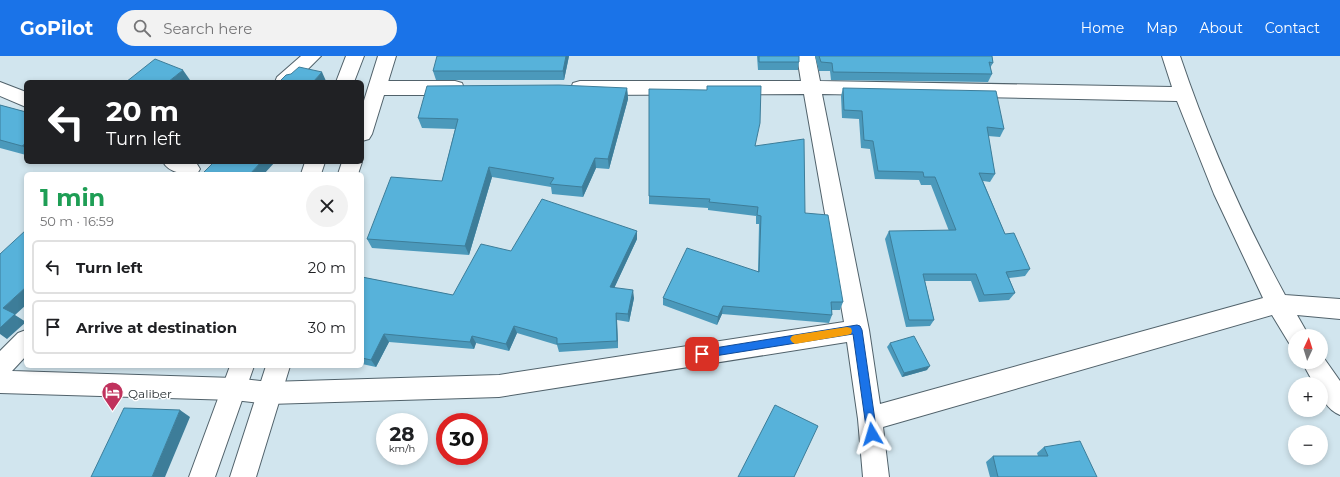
<!DOCTYPE html>
<meta charset="utf-8">
<style>
body{margin:0;font-family:Montserrat,sans-serif;background:#f2f2f2;color:#202124;height:100vh;display:flex;flex-direction:column;font-size:15px;white-space:nowrap}
*{box-sizing:border-box;margin:0}
p{font-size:13px;color:#757577}
.icon{flex:none;width:22px;height:22px;fill:none;stroke:currentColor;stroke-width:2;stroke-linecap:round;stroke-linejoin:round}
.map{position:relative;flex:1;overflow:hidden}
.sheet{position:absolute;left:24px;top:116px;width:340px;height:196px;display:flex;flex-direction:column;background:#fff;border-radius:6px;box-shadow:0 2px 6px #0003}
.sheet>*{flex:none}
.top-card{position:absolute;left:24px;top:24px;width:340px;height:84px;border-radius:6px;box-shadow:0 2px 6px #0003;background:#202124;color:#fff;overflow:hidden}
.needle{width:26px;rotate:4deg}
.buttons{position:absolute;left:1288px;top:273px;display:grid;gap:8px}
.buttons a{display:grid;place-items:center;width:40px;height:40px;border-radius:50%;background:#fff;box-shadow:0 2px 6px #0003;font-size:20px}
.speed{position:absolute;left:376px;top:357px;display:flex;gap:8px;font-size:20px;font-weight:700;text-align:center}
.speed>*{display:grid;place-content:center;width:52px;height:52px;border-radius:50%;background:#fff;box-shadow:0 2px 6px #0003;line-height:1}
.speed small{font-size:10px;font-weight:400}
.speed .limit{border:6px solid #d22;background:#fff;color:#111}
.pin{position:absolute;display:grid;place-items:center;width:34px;height:34px;color:#fff;margin:-17px;border-radius:8px;box-shadow:0 2px 6px #0006}
.me{position:absolute;width:44px;margin:-22px;rotate:353deg;stroke-linejoin:round;filter:drop-shadow(0 0 3px #0008)}
.turn{display:flex;align-items:center;gap:14px;height:84px;padding:0 16px;font-size:18px}
.turn .icon{width:52px;height:52px;stroke-width:2.5}
.turn b{display:block;font-size:28px;line-height:34px}
.round{display:grid;place-items:center;flex:none;width:42px;height:42px;border-radius:21px;background:#f2f2f2}
.headline{display:flex;align-items:center;justify-content:space-between;height:68px;padding:0 16px}
h1{font-size:24px;font-weight:700;line-height:30px;color:#1e9e55}
ul{padding:0;list-style:none}
li{display:flex;align-items:center;gap:12px;height:54px;margin:0 8px 6px;padding:0 8px;border:2px solid #e0e0e0;border-radius:6px}
li div{flex:1}
li b{display:block;font-size:15px}
li em{font-style:normal}
header{display:flex;align-items:center;gap:24px;box-sizing:border-box;height:56px;padding:0 20px;background:#1a73e8;color:#fff}
header strong{font-size:19px}
nav{display:flex;gap:22px;margin-inline-start:auto;font-size:14px}
.search{width:280px;height:36px;background:#f2f2f2;display:flex;align-items:center;gap:10px;box-sizing:border-box;padding:0 14px;border-radius:22px;color:#757577;font-size:15px}
.map>svg:first-child{display:block}
.lines{fill:none;stroke-linecap:round;stroke-linejoin:round}
.minor-casing{stroke:#51626b;stroke-width:2}
.tertiary-casing{stroke:#51626b;stroke-width:2}
.minor{fill:#fff;fill-rule:evenodd}
.tertiary{fill:#fff;fill-rule:evenodd}
.wall{fill:#4b99bb}
.shaded-wall{fill:#3d7d99}
.building{fill:#57b2da;stroke:#3d7d99}
.route{fill:#1a73e8;stroke:#114b97}
.slow{fill:#f59e0b}
.labels{text-anchor:middle;dominant-baseline:central;stroke-width:3;stroke-linejoin:round;paint-order:stroke}
.poi-label{font-size:12px;fill:#293034;stroke:#fff;text-anchor:start}
</style>
<header>
<strong>GoPilot</strong>
<div class="search"><svg class="icon" aria-label="search" viewBox="0 0 24 24"><circle cx="10" cy="10" r="6"/><path d="M15 15l6 6"/></svg>Search here</div>
<nav><a>Home</a><a>Map</a><a>About</a><a>Contact</a></nav>
</header>
<div class="map">
<svg width="1340" height="421" viewBox="0 0 1340 421">
<rect width="100%" height="100%" fill="#d1e5ee"/>
<g class="lines">
<defs>
<path id="minor" d="M301 0H321L295 26H275L277 21Z
M797 0H815L820 25 1172 31 1162 0H1180C1208 83 1243 162 1285 239L1340 243V263L1297 259 1309 280H1295V290L1289 287 1272 259 883 371 889 421H863L858 363 847 286 499 341 269 348 234 344 0 337V295L18 277 26 274V300L12 315 234 322 269 326 499 319 844 266 804 38 580 39 573 37 571 32 573 27 580 25H801ZM822 38 1177 45 1214 138 1263 242 880 348 869 274Z
M378 25H455L462 27 464 32 462 37 455 39H378L371 37 369 32 371 27Z
M0 26 26 36V51L0 40Z
M163 106H193L197 108 200 113 197 118C185 118 170 118 163 106Z
M1321 298 1340 325V359C1326 353 1321 342 1321 328H1314L1302 306H1321Z"/>
<path id="tertiary" d="M346 0H364L354 26H336Z
M378 0H396L372 78 369 83 362 85V51Z
M305 106H325L321 118H301Z
M342 106H362L358 118H338Z
M230 310H254L215 421H189Z
M266 310H290L256 421H230Z"/>
</defs>
<use href="#minor" class="minor-casing"/>
<use href="#tertiary" class="tertiary-casing"/>
<use href="#minor" class="minor"/>
<use href="#tertiary" class="tertiary"/>
</g>
<path class="wall" d="M569 0 564 24H436L433 15Z
M757 0H799V6L798 14H758Z
M815 0H992L993 7 990 12 992 18 988 26 831 24 830 15H819Z
M627 32 628 43 609 113 596 112 583 141 552 138 551 131 492 121 469 199 372 192 367 183 442 125 455 73 422 72 418 62Z
M843 32 1004 73 1000 81 988 80 995 118 990 126 983 125 1005 178 1030 213 1025 220 1009 222 1015 237 1009 244 979 246 971 225H925L934 264 930 270 906 271 885 183 889 175H949L931 129H921L919 124 875 123 870 93 861 92 859 63 842 62 841 40Z
M0 49 26 56V99L0 92Z
M756 90 805 157 843 246 840 254H832V259L829 267 722 258 717 269 663 249V242L758 216 759 168H756V160L708 154V152L649 148V140Z
M637 175V183L614 232 634 242 629 266 617 264 618 292 559 296 557 289 517 277 509 295 476 287 474 293 389 286 376 311 362 308V221L453 239Z
M890 287 927 314 902 321 887 291Z
M1044 391 1097 421H990L986 406 993 400H1038L1037 397Z"/>
<path class="shaded-wall" d="M566 0H569L564 24 563 15Z
M183 14 190 24 188 26H168Z
M322 16 326 25 325 26H313Z
M627 32 628 43 609 113 608 103Z
M26 87V93L22 90Z
M595 102 596 112 583 141 582 131Z
M261 106H275L264 118H250Z
M489 111 492 121 469 199 465 190Z
M637 175V183L611 239 610 231Z
M26 231V249L15 259 26 266 7 283 0 278V272L3 252Z
M633 234 634 242 629 266 628 258Z
M723 250 722 258 717 269 718 261Z
M616 257 617 264 618 292 617 285Z
M514 270 517 277 509 295 506 288Z
M384 278 389 286 376 311 371 304Z
M472 280 476 287 474 293 470 286Z
M930 310 927 314 902 321 904 317Z
M180 354 190 361 165 421H152Z"/>
<path class="building" d="M437 0H566L563 15H433Z
M759 0H799V6H759Z
M819 0H992L993 7 989 6 992 18 833 16 832 7 821 6Z
M155 3 183 14 168 26H126Z
M299 11 322 16 313 26H279L286 19 291 18Z
M559 29 627 32 608 103 595 102 582 131 550 128 554 122 489 111 465 190 367 183 391 121 442 125 458 63 418 62 427 30Z
M707 30H761L760 67 755 90 804 83 805 157 828 159 843 246H831L832 259 723 250 718 261 663 242 687 192 759 216 761 160 757 159 758 151 709 146 710 143 649 140V33L707 34Z
M843 32 996 35 1004 73 987 71 995 118 979 117 1005 178 1014 177 1030 213 1006 216 1015 237 984 239 976 218H923L934 264H909L889 175 956 174 935 121H924L923 116 878 115 873 85 864 84 862 55 844 54Z
M0 49 26 56V87L22 90 0 84Z
M214 106H261L250 118H202Z
M542 143 637 175 610 231 633 234 628 258 616 257 617 285 557 288V282L514 270 506 288 472 280 470 286 384 278 371 304 362 302V221L453 239 481 188 511 195Z
M26 174V231L3 252 15 258 0 272V198Z
M914 280 930 310 904 317 890 287Z
M775 349 818 370 794 421H738Z
M124 352 180 354 152 421H91Z
M1080 385 1097 421H998L993 400H1048L1044 391Z"/>
<path class="route" d="M857 269 860 270 862 274 877 378 875 381 872 383 868 381 867 378 853 278 702 302 698 301 697 298 698 295 702 294Z"/>
<path class="slow" d="M847 271 851 272 852 275 851 278 847 279 795 288 792 286 790 283 792 280 795 279Z"/>
<defs>
<symbol id="hotel-pin" viewBox="-11 -11 22 30"><path d="M0 17L-7.5 6A9.5 9.5 0 1 1 7.5 6Z" fill="#c0325d" stroke="#fff"/><path d="M-6-4.5h1.5V1H6V5H4.5V3h-9V5H-6ZM-4 0a1.8 1.8 0 1 1 3.6 0ZM.5 0V-2.5h3Q6-2.5 6 0Z" fill="#fff"/></symbol>
</defs>
<g fill-rule="evenodd">
<use href="#hotel-pin" x="100" y="324" width="25" height="34"/>
</g>
<g class="labels">
<g class="poi-label">
<text x="128" y="337">Qaliber</text>
</g>
</g>
</svg>
<div class="buttons">
<a><svg class="needle" viewBox="-14 -14 28 28"><path d="M0-13l5 13h-10z" fill="#e53935"/><path d="M0 13l5-13h-10z" fill="#757577"/></svg></a>
<a>+</a>
<a>−</a>
</div>
<div class="speed"><div>28<small>km/h</small></div><div class="limit">30</div></div>
<div class="pin" style="left:702px;top:298px;background:#d93025"><svg class="icon" aria-label="arrive" viewBox="0 0 24 24"><path d="M6 21V4h12l-3 4 3 4H6"/></svg></div>
<svg class="me" style="left:872px;top:378px" viewBox="-20 -20 40 40"><path d="M0-17L14 15 0 8-14 15z" fill="#1a73e8" stroke="#fff" stroke-width="4"/></svg>
<div class="top-card">
<div class="turn"><svg class="icon" aria-label="left" viewBox="0 0 24 24"><path d="M17 20v-9H6M10 6l-5 5 5 5"/></svg><div><b>20 m</b>Turn left</div></div>
</div>
<section class="sheet">
<div class="headline"><div><h1>1 min</h1><p>50 m · 16:59</p></div><a class="round"><svg class="icon" aria-label="close" viewBox="0 0 24 24"><path d="M6 6l12 12M18 6L6 18"/></svg></a></div>
<ul>
<li><svg class="icon" aria-label="left" viewBox="0 0 24 24"><path d="M17 20v-9H6M10 6l-5 5 5 5"/></svg><div><b>Turn left</b></div><em>20 m</em></li>
<li><svg class="icon" aria-label="arrive" viewBox="0 0 24 24"><path d="M6 21V4h12l-3 4 3 4H6"/></svg><div><b>Arrive at destination</b></div><em>30 m</em></li>
</ul>
</section>
</div>
